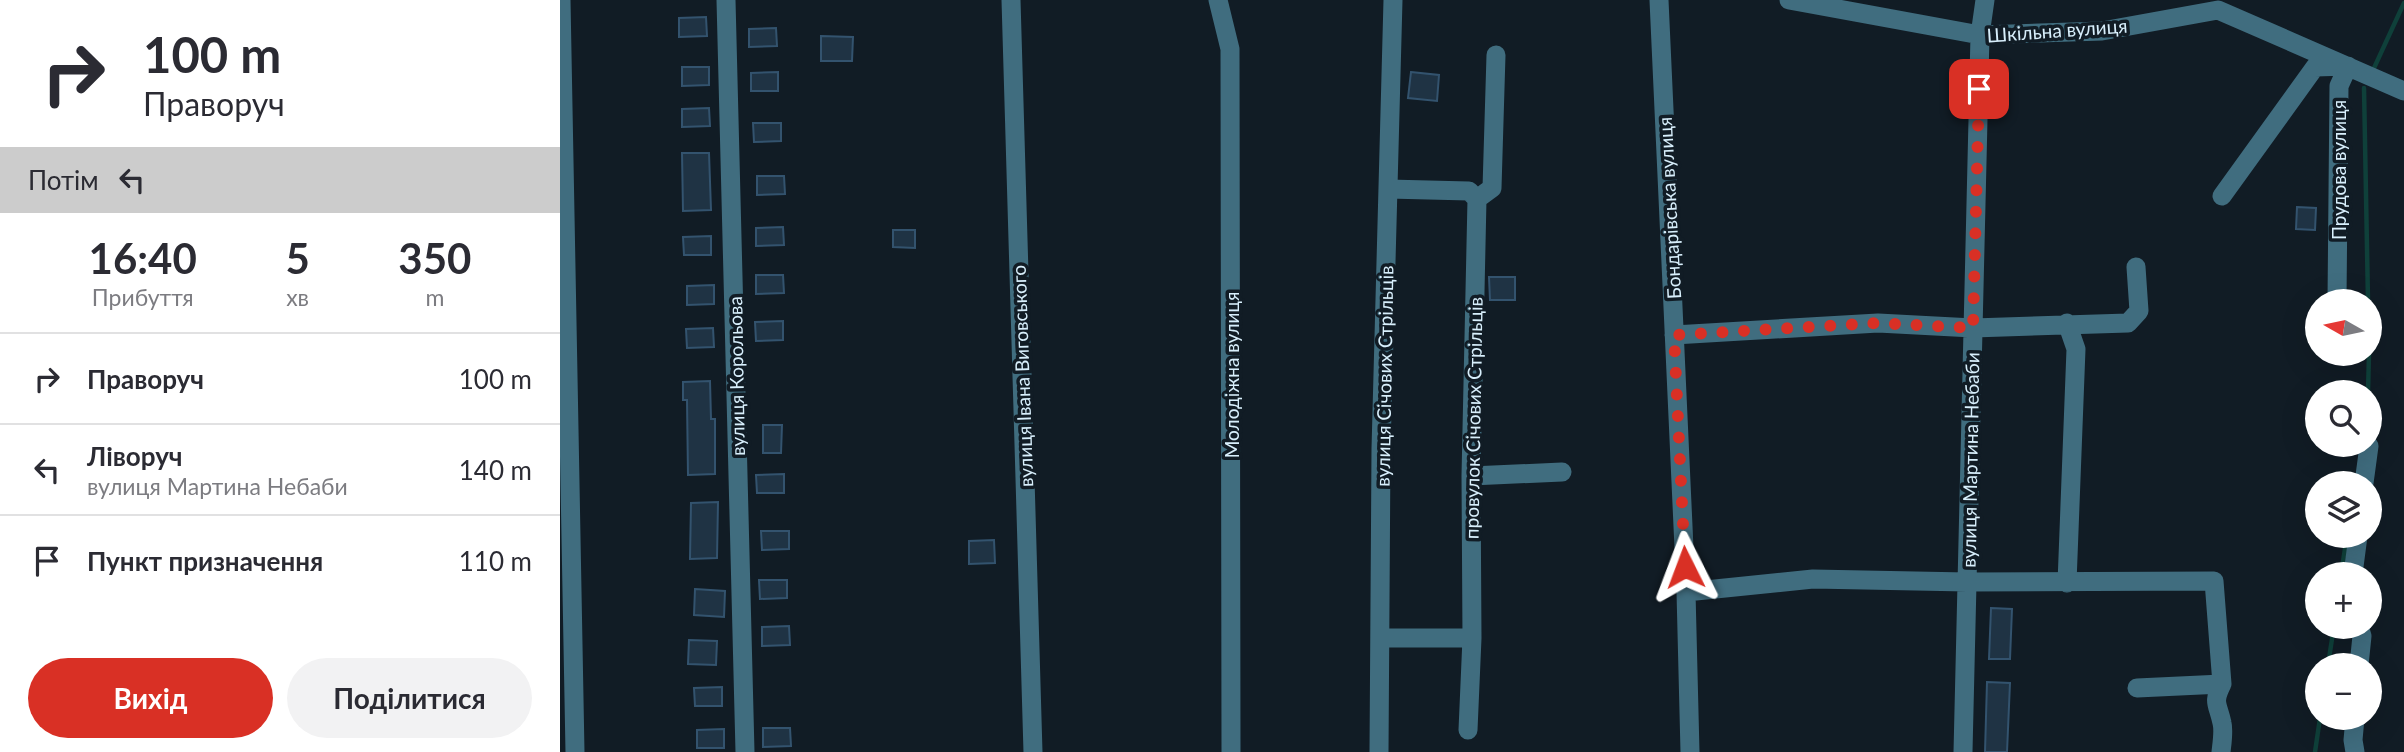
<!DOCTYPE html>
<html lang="uk">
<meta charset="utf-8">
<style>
body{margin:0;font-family:Lato,sans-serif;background:#f2f2f3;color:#2b2b33;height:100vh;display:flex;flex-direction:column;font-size:26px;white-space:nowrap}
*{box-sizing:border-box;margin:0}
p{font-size:23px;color:#7c7c81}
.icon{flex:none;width:38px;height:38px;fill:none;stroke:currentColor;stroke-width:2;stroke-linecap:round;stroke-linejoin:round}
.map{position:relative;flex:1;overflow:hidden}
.panel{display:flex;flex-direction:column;background:#fff;width:560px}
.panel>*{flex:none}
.banner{background:#fff;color:#2b2b33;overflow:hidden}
.needle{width:46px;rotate:279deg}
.controls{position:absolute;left:1745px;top:289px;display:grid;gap:14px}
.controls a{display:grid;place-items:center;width:77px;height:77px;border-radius:50%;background:#fff;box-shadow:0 7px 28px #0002;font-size:35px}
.pin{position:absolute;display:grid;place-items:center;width:60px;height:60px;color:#fff;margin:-30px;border-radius:14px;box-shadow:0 4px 10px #0006}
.me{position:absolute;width:77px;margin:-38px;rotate:357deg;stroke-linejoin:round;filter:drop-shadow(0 0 5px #0008)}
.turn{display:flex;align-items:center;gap:24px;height:147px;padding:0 28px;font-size:32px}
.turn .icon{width:91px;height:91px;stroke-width:2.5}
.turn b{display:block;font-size:49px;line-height:60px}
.then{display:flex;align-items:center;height:66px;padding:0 28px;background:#0003;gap:14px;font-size:26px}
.eta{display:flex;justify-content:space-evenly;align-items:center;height:119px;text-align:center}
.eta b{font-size:42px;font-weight:700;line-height:49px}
.button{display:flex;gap:14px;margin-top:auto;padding:14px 28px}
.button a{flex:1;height:80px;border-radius:42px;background:#d93025;color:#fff;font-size:28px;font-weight:700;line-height:80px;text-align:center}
.button a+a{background:#f2f2f3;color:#2b2b33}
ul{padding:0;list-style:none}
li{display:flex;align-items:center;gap:21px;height:91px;padding:0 28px;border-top:2px solid #e1e1e2}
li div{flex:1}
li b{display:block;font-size:26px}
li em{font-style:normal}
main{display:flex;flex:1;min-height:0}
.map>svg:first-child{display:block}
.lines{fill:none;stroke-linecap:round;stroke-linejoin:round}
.stream{stroke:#0f403a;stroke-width:4.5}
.building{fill:#1f3344;stroke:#33536e;stroke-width:2}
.minor{stroke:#406d7f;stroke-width:19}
.route{stroke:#d93025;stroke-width:12;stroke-dasharray:0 21.6}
.labels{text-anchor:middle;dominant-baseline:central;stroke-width:7;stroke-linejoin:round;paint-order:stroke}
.street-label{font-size:19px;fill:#d8effc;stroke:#111c25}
</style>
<main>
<section class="panel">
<div class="banner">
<div class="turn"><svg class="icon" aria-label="right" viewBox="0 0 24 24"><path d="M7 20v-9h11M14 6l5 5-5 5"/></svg><div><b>100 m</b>Праворуч</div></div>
<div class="then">Потім<svg class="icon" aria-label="left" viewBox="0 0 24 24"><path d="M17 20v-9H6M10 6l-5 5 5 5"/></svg></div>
</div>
<div class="eta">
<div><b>16:40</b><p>Прибуття</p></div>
<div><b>5</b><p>хв</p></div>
<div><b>350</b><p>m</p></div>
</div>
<ul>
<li><svg class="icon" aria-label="right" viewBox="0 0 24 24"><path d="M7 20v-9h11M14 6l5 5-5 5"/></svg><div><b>Праворуч</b></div><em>100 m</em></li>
<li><svg class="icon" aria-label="left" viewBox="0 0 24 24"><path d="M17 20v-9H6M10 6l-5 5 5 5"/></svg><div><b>Ліворуч</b><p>вулиця Мартина Небаби</p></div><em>140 m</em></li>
<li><svg class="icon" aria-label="arrive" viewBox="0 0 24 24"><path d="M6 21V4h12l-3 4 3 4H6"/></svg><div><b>Пункт призначення</b></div><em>110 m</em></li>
</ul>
<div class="button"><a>Вихід</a><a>Поділитися</a></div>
</section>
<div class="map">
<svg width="1844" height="752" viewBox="0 0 1844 752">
<rect width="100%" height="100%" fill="#111c25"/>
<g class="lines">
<path class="stream" d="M1814 68 1844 3
M1804 88 1808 301
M1808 392 1809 354
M1781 574 1787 536
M1768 665 1774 626
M1755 752 1760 718"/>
</g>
<path class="building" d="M146 17 147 36 119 37V18Z
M216 28 217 46 189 47V29Z
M261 36 293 37 292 61H261Z
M122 67H149V85L122 86Z
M218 72V91H191V73Z
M851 72 879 75 877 101 848 98Z
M149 108 150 126 122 127V109Z
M193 123H221V141L194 142Z
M122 153H149L151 210 123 211Z
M197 176H224L225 194 197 195Z
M1737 207 1756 208 1755 230 1736 229Z
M223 227 224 245 196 246V228Z
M333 230H355V248L333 247Z
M151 236V255H124L123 237Z
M196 275H223L224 293 196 294Z
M929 277H955V300H930Z
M154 285V304L127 305V286Z
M223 321V340L196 341 195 322Z
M153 328 154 347 127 348 126 329Z
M150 381 151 419H155V474L128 475 127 400H123V382Z
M203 425H222L221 453H203Z
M224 474V493H197L196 475Z
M158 502 157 558 130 559 131 503Z
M201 531H229V549L202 550Z
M434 540 435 563 409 564V541Z
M199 580H227V598L200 599Z
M135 589 165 591 164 617 134 615Z
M1431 608 1452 609 1450 659H1429Z
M229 626 230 645 202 646V627Z
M129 640 157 641 156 665 128 664Z
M1427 682 1450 683 1447 752H1425Z
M162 687V706H135L134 688Z
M203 728H230L231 746 203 747Z
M164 729V748H137V730Z"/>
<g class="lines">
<path class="minor" d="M1 0 15 752
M166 0 185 752
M451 0 473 752
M658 0 670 49 671 752
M1099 0 1126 592 1130 752
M1229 0 1420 35 1542 31 1658 10 1844 91
M1662 196 1755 67 1788 66 1779 86 1777 301
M917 199 932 188 936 55
M1507 323 1516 349 1507 583
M1114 335 1318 323 1413 328 1568 323 1579 311 1576 267
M911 476 1002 472
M1804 483 1809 446
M1793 574 1798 536
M1126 592 1253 579 1407 582 1654 581 1662 684 1577 688
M1799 626 1802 636 1799 665
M820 638H912L911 476 917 199 909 191 828 189
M1795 718 1793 740 1795 752
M908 730 912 638
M819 752 821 449 833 0
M1403 752 1420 35 1425 0
M1661 752C1662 743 1664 731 1662 723 1658 703 1652 704 1662 684"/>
</g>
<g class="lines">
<path class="route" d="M1125 567 1114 335 1318 323 1413 328 1419 89"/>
</g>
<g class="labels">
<g class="street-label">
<text transform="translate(1497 30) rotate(-4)">Шкільна вулиця</text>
<text transform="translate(1778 170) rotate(-90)">Прудова вулиця</text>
<text transform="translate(1109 208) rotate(-93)">Бондарівська вулиця</text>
<text transform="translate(671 375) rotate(-90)">Молодіжна вулиця</text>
<text transform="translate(176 376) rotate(-91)">вулиця Корольова</text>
<text transform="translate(462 376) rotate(-92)">вулиця Івана Виговського</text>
<text transform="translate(824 376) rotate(-89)">вулиця Січових Стрільців</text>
<text transform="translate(913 418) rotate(-89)">провулок Січових Стрільців</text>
<text transform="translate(1410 460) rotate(-89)">вулиця Мартина Небаби</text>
</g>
</g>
</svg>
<div class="controls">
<a><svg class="needle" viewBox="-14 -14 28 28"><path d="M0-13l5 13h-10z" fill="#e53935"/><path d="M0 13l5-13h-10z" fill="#7c7c81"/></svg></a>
<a><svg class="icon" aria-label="search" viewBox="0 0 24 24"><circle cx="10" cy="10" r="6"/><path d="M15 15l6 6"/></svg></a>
<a><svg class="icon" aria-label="layers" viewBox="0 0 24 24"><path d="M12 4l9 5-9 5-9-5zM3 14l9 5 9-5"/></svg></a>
<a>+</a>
<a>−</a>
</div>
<div class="pin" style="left:1419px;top:89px;background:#d93025"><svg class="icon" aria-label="arrive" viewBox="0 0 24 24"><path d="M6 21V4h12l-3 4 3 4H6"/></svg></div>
<svg class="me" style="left:1125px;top:567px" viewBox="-20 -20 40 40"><path d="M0-17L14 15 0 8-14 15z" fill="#d93025" stroke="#fff" stroke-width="4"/></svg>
</div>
</main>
